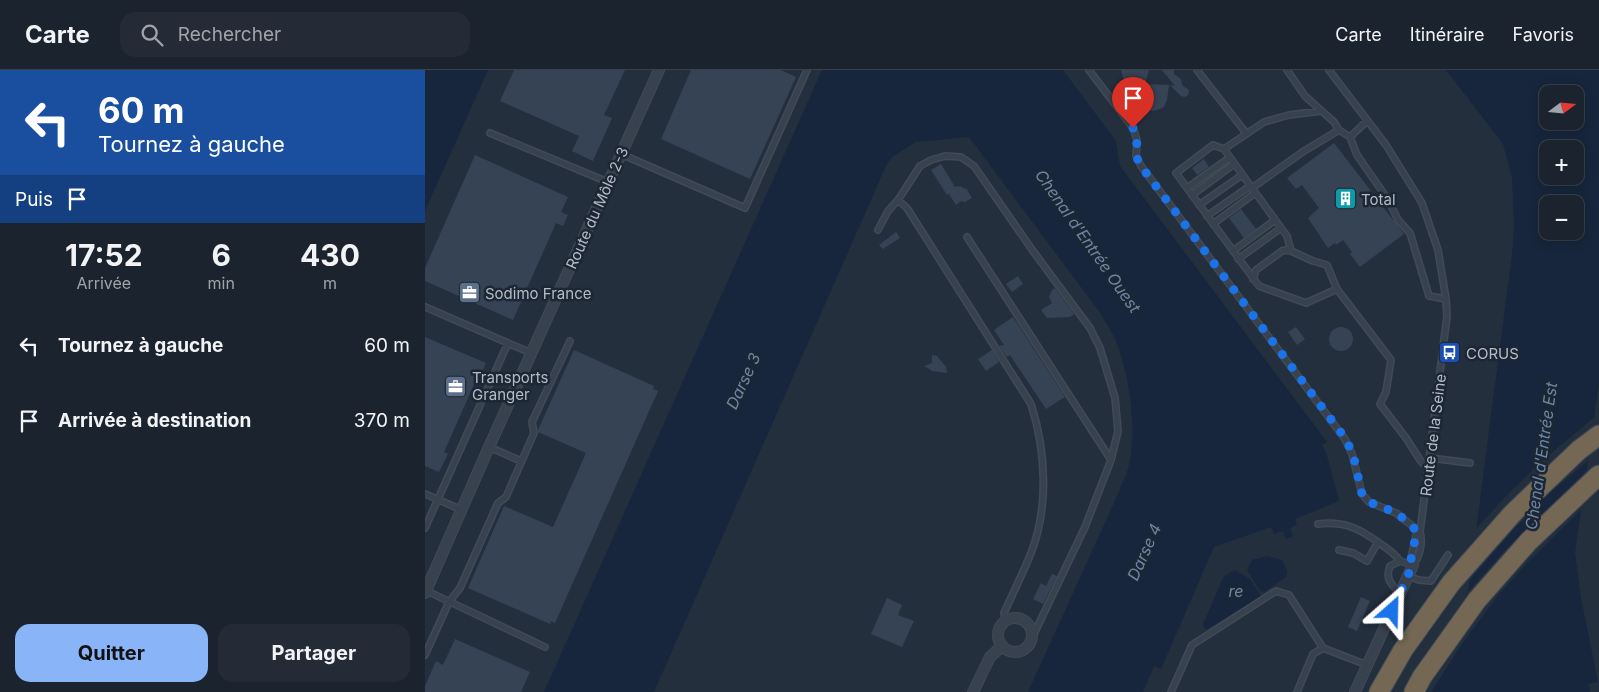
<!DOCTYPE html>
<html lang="fr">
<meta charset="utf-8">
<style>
body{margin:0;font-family:Inter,sans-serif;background:#242b36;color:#f1f3f6;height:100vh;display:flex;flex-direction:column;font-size:19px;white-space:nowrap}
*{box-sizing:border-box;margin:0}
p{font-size:16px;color:#a0a4aa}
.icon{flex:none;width:28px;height:28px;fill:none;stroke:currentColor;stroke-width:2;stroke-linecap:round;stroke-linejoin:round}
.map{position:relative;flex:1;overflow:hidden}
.drawer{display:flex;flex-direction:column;background:#1b232e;width:425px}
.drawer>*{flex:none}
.hud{background:#1a4fa0;color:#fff;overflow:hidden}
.needle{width:32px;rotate:74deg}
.buttons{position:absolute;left:1114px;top:15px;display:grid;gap:10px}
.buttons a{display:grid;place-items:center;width:45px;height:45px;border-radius:10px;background:#1b232e;box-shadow:0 2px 12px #0003,0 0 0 1px #39404a;font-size:25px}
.pin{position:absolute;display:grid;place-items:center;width:42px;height:42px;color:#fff;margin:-51px -21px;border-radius:50% 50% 50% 0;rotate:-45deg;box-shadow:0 0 5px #0007}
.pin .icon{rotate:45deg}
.me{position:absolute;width:55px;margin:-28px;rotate:25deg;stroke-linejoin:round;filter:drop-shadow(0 0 4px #0008)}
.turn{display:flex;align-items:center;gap:18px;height:105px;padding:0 15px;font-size:22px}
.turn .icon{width:65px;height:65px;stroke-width:2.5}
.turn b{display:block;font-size:35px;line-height:42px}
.then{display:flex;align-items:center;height:48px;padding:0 15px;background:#0003;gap:10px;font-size:19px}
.eta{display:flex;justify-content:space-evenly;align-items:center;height:85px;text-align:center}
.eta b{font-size:30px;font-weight:700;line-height:35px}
.action{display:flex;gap:10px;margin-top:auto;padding:10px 15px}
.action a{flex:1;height:58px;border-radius:15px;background:#8ab4f8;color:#111;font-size:20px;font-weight:700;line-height:58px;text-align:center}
.action a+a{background:#242b36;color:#f1f3f6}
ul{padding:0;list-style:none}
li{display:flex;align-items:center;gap:15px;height:75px;padding:0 15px}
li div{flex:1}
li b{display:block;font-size:19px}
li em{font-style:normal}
header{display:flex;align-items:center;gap:30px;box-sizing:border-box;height:70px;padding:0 25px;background:#1b232e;border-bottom:1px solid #39404a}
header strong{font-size:24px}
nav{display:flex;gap:28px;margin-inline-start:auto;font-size:18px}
.search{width:350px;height:45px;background:#242b36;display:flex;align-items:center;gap:12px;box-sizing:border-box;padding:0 18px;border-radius:15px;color:#a0a4aa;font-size:19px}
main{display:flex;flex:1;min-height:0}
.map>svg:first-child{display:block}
.water{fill:#17263c;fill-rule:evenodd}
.pier{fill:#242f3e}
.building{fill:#364354}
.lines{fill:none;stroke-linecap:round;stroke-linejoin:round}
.lane-casing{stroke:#414a57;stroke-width:8}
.street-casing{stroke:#414a57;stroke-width:12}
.highway-casing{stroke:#434c59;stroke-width:21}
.lane{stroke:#38414e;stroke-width:5}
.street{stroke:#38414e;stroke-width:10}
.highway{stroke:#746855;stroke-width:19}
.route{stroke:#1a73e8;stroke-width:9;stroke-dasharray:0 16.2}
.labels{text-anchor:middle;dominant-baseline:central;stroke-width:5;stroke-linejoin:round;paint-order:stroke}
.poi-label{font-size:15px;fill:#b4bcc9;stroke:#1d2633;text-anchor:start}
.street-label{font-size:15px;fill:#b4bcc9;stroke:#1d2633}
.water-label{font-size:16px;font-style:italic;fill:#6d86a8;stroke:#1d2633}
</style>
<header>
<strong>Carte</strong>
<div class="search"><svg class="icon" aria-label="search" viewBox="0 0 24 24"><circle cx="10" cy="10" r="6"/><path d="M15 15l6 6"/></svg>Rechercher</div>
<nav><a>Carte</a><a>Itinéraire</a><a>Favoris</a></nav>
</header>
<main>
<section class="drawer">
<div class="hud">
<div class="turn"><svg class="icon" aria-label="left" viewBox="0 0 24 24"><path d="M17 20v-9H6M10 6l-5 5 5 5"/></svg><div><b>60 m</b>Tournez à gauche</div></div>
<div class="then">Puis<svg class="icon" aria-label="arrive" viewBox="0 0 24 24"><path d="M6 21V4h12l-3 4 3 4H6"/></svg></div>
</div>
<div class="eta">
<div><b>17:52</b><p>Arrivée</p></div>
<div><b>6</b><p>min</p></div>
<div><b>430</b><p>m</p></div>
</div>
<ul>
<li><svg class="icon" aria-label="left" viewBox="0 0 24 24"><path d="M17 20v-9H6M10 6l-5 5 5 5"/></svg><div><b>Tournez à gauche</b></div><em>60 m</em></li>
<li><svg class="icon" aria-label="arrive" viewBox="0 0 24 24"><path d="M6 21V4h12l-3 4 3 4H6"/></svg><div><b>Arrivée à destination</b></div><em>370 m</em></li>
</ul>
<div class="action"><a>Quitter</a><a>Partager</a></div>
</section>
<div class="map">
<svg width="1174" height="622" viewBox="0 0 1174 622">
<rect width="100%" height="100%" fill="#242f3e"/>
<path class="water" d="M0 0H63L0 141Z
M397 0H638L691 71 695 96 902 372 897 375 901 382 914 431 870 449 872 455 865 458 868 466 861 469 858 461 849 464 846 457 789 477 736 599 729 596 718 622H603L693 424C696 414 702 405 704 395 712 360 705 308 692 274 689 264 681 254 676 244L544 67 491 72 467 87 461 96 229 622H119Z
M1021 0H1174V313L1150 483 1156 528 1173 612 1163 614 1165 622H1007L1043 522 1087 184 1089 158 1087 108 1078 74ZM1122 24H1150V51H1122ZM1122 79H1150V106H1122ZM1122 134H1150V161H1122Z
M842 486 857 490 862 501 861 507 839 522 835 521 822 500 827 490Z
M810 500 825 509 836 526 781 560 778 554 799 506Z"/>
<path class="pier" d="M1172 345 1166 388 1126 422 1089 459 1042 513 1049 461 1084 423 1118 390Z
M1165 397 1159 437 1105 490 1075 523 1039 571 1006 622H1004L1037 530 1043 522 1082 478Z"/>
<path class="building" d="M89 0H200L179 45 187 48 168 91 147 81 154 66 75 31Z
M266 0H356L371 7 325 109 236 69Z
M696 0H724L720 14 744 15 742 30 739 37 735 39 728 41 720 37 716 29 718 15H707L702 13 698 8Z
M737 0H749V4L756 9 757 15 764 20 763 25 760 27 756 26 745 15 750 16Z
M909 73 979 164 935 197 925 184 927 182 918 170 911 175 910 173 903 178 883 148 894 138 877 115 871 119 862 108Z
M50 85 143 127 136 142 143 145 138 156 131 153 88 250 0 211V198Z
M779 89 784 97 772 105 767 98Z
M516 94 530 117 535 116 540 119 541 118 547 128 540 132 536 131 531 135 524 124 522 125 506 100Z
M816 139 831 159 819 168 804 148Z
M471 162 475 168 458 179 454 175Z
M593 206 598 214 587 222 581 214Z
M630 218 649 244 645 247 622 248 616 240 627 233 624 227 627 220Z
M588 247 640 327 621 339 585 285 582 287 574 276 579 275 569 260Z
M904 269a12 12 0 1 1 24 0a12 12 0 1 1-24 0Z
M871 257 880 269 872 275 863 262Z
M0 267 61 293 53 311 51 310 19 382 23 384 14 402 0 396Z
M149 280 229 316 228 319 233 321 130 553 126 551 125 554 43 518 79 436 128 457 161 383 113 362V360Z
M567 280 574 292 561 301 553 289Z
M507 285 512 286 521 297 522 303 506 301V300L499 296 507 293Z
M627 504 632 506 618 534 608 529 616 513 621 516Z
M936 527 945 531 932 561 923 557Z
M462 528 477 535 473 545 489 551 477 577 446 564Z
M30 569 105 602 96 622H0V616L10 593 11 591 18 595Z"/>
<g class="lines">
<defs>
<path id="lane" d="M664 0 708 58 712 70 711 86 716 96 920 369 927 384 937 424 944 432 971 443 995 462
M772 0 821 63
M862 0 880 26 909 52 914 60
M904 0 961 75 997 133 1013 180 1021 229 1022 246 995 462C998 472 995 487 988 495
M942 51 925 67 914 60 879 81 827 118 862 166 866 181 888 191 902 195 912 219 966 290 961 322 955 334 981 368 995 390 1004 400
M65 63 183 112
M925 67 932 85 964 131 973 150 985 163 1004 226 1021 229
M799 79 788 75 751 103 834 216 881 233 912 219
M196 84 320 138 382 0
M762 118 804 88
M827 118 799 79 839 52 864 45 896 41
M767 125 809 94
M473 130 495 96 506 90 520 86 536 87 549 96 608 181 665 258 675 278 690 328 693 361 686 390
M774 135 817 105
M782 146 825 116
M788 154 830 123
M453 160 463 141 473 130 482 138 606 334C621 381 624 437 606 483 598 503 588 523 579 543L581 551
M542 167 686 390 660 457 607 568
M808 181 850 150
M813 189 856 158
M828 209 831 200 857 181 861 180 866 181
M0 237 106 283
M64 377 96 391
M1005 388 1045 393
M0 424 37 440
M893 454C919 451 934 458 954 473 962 478 969 483 975 491
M0 458 83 273
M914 480 928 483 942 491 953 472
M988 495 986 488 992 461
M983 506 994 510 1006 511 1023 485
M2 521 120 577
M975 523C966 515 960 508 965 496L975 491 988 495
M898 578 942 595
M0 585 24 532 35 518 73 433 81 427 109 363 107 352 145 271
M746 622 767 575 851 521 864 525 898 578 888 584 872 622"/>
<path id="street" d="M0 523 64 377 234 0
M573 565a17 17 0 1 1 34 0a17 17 0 1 1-34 0Z
M548 622 565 587 577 576
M930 622 988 495"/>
<path id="highway" d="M954 622 978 580 1026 513 1088 443 1154 380 1174 365
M989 622 997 607 1052 530 1104 471 1174 405"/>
</defs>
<use href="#lane" class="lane-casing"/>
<use href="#street" class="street-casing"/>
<use href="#highway" class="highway-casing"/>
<use href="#lane" class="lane"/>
<use href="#street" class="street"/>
<use href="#highway" class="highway"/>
</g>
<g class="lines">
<path class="route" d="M708 58 712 70 711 86 716 96 920 368 928 384 937 424 944 432 972 443 992 461 986 488 988 494 967 541"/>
</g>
<defs>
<symbol id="building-square" viewBox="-11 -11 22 22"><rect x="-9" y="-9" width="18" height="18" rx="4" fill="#0f9aa8" stroke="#1d2633"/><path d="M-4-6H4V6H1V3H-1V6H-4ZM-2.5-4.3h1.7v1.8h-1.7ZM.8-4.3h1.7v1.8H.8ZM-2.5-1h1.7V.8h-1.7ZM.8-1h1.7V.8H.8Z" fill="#fff"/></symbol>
<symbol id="office-square" viewBox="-11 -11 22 22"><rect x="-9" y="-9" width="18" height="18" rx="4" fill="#5c6f8a" stroke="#1d2633"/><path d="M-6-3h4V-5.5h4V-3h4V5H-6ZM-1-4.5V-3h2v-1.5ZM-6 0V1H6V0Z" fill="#fff"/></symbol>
<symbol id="bus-square" viewBox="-11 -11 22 22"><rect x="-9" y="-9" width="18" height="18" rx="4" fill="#1a4fb4" stroke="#1d2633"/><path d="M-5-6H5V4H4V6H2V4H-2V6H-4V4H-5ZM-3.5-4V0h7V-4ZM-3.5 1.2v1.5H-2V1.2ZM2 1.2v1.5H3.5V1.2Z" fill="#fff"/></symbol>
</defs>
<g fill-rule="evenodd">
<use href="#building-square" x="908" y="116" width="25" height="25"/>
<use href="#office-square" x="32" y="210" width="25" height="25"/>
<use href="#bus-square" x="1012" y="270" width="25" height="25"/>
<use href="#office-square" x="18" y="304" width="25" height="25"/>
</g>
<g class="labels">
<g class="poi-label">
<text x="936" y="129">Total</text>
<text x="60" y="223">Sodimo France</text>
<text x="1041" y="283">CORUS</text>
<text x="47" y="307">Transports<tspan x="47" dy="17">Granger</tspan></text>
</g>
<g class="street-label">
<text transform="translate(172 138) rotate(-66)">Route du Môle 2-3</text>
<text transform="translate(1008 365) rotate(-83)">Route de la Seine</text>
</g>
<g class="water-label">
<text transform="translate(663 171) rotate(55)">Chenal d'Entrée Ouest</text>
<text transform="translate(318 311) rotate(-65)">Darse 3</text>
<text transform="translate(1116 386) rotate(-82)">Chenal d'Entrée Est</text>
<text transform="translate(719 482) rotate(-66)">Darse 4</text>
<text x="811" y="521">re</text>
</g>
</g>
</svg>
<div class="buttons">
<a><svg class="needle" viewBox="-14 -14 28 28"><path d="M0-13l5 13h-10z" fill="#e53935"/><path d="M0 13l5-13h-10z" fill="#a0a4aa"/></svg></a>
<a>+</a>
<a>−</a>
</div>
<div class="pin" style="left:708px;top:58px;background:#d93025"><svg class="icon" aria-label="arrive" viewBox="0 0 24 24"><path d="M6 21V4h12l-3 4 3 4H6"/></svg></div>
<svg class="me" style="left:967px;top:541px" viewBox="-20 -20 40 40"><path d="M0-17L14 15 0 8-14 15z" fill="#1a73e8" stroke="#fff" stroke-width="4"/></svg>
</div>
</main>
